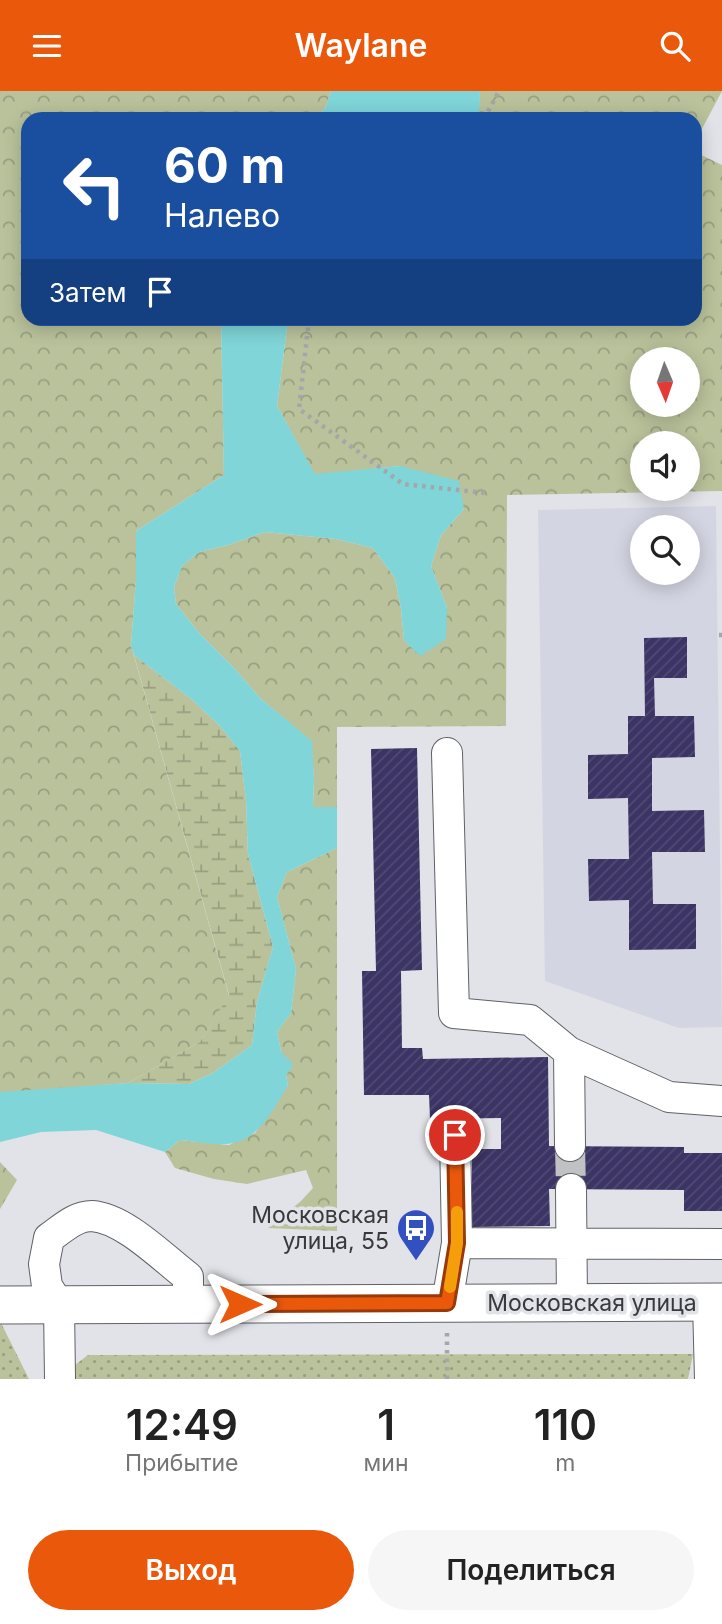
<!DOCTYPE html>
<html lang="ru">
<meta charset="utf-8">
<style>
body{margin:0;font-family:Inter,sans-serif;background:#f6f6f6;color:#222;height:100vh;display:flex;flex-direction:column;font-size:26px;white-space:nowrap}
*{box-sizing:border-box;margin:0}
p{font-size:23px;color:#767676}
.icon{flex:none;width:38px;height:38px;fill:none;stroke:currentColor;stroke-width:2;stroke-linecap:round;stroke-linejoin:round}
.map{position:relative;height:1288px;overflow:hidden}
.details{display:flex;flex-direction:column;background:#fff;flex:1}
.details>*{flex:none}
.banner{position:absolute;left:21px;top:21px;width:681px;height:214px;border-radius:21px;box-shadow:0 4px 18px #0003;background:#1a4fa0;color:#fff;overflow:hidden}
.needle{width:46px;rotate:178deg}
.buttons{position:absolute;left:630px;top:256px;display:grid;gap:14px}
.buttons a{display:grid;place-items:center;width:70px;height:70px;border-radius:50%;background:#fff;box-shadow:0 4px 18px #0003;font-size:35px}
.pin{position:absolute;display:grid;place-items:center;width:60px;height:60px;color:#fff;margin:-30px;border:4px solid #fff;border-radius:50%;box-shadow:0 2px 7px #0007}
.me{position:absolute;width:77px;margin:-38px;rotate:90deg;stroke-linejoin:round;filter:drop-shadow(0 0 5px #0008)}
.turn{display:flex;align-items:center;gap:24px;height:147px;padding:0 28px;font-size:32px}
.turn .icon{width:91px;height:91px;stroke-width:2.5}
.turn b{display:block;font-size:49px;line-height:60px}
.then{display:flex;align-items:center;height:66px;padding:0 28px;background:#0003;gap:14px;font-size:26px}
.eta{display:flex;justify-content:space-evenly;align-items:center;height:119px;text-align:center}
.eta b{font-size:42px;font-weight:600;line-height:49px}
.action{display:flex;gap:14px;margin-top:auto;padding:14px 28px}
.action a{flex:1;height:80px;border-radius:42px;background:#ea580c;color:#fff;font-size:28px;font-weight:600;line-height:80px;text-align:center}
.action a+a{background:#f6f6f6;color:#222}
header{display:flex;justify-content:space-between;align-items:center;height:91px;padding:0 28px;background:#ea580c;color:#fff;font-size:32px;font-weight:600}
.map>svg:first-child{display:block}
.built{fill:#d3d6e2;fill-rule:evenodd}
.grass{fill:url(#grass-dots)}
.forest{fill:url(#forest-crowns);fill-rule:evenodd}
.wetland{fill:url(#wetland-marsh)}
.water{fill:#7fd5d8}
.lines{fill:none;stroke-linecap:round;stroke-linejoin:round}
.stream{stroke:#7fd5d8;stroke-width:7}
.building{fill:url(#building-hatch)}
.minor-tunnel{stroke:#c0c1c5;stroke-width:30;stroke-dasharray:30 15;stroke-linecap:butt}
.minor-casing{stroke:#606166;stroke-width:32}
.major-casing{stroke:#606166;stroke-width:39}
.path{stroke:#a5a6a9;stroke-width:4.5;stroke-dasharray:3.5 5;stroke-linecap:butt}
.minor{stroke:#fff;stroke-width:30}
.major{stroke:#fff;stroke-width:37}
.route-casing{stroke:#983908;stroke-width:18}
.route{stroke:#ea580c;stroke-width:12}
.slow{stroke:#f59e0b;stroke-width:12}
.labels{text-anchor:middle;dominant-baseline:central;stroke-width:7;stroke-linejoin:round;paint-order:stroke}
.poi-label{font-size:23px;fill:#39393b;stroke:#e2e3e8;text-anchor:end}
.street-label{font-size:23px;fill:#39393b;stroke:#e2e3e8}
</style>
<header><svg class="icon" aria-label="menu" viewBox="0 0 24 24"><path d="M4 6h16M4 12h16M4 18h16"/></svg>Waylane<svg class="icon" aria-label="search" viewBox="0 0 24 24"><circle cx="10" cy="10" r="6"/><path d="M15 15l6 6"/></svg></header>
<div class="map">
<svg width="722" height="1288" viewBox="0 0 722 1288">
<defs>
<pattern id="grass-dots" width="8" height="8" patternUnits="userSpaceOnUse" patternTransform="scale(1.75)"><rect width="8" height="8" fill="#bac29b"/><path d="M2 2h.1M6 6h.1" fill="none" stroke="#989f80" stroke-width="1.8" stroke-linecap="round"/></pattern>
<pattern id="forest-crowns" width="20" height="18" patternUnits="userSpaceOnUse" patternTransform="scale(1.75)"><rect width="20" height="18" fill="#bac29b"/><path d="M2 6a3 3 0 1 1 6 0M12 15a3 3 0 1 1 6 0" fill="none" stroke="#989f80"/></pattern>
<pattern id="wetland-marsh" width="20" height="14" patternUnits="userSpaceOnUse" patternTransform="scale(1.75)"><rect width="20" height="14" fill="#bac29b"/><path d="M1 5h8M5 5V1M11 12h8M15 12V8" fill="none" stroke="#989f80"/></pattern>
<pattern id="building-hatch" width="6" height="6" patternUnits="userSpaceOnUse" patternTransform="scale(1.75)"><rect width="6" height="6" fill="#3b3465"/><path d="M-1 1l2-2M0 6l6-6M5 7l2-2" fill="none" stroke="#504a73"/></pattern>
</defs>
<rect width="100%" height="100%" fill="#e2e3e8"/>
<path class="built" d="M716 415 722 936 679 937 545 890 538 419ZM642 436H688V481H642Z"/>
<path class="grass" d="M0 1232H1L29 1288H0Z
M693 1263 688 1288H72L75 1274 88 1264Z"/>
<path class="forest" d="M0 0H331L325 18 311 28H28V228H221L224 384 136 440V489L131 554 229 905 200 951 128 992 6 1002 0 1001Z
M480 0H722L695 51V28H478Z
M695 61 722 74V400L507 404 506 635 337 636V716H313L314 688 311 650 261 608 233 576 199 542 176 513 174 496 182 475 199 461 228 454 265 441 336 448 373 457 395 487 401 518 404 549 420 564 447 517 431 475 441 444 464 418 400 375 315 384 277 315 288 228H695ZM642 268H688V313H642ZM642 352H688V397H642Z
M337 757V1140L268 1137 301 1110 313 1097 306 1079 247 1093 214 1088 175 1077 165 1061 180 1049 229 1054 255 1042 288 994 277 941 291 922 296 878 277 806 287 781Z
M0 1071 17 1089 0 1118Z"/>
<path class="wetland" d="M134 564 190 607 219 634 240 660 246 709 248 763 273 856 257 911 252 954 213 982 189 993 128 992 200 951 229 904Z"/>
<path class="water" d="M331 0H480L479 27 311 28 325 18Z
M221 228H288L277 315 315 383 400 375 459 390 464 418 441 444 431 475 447 517 446 548 420 565 404 549 401 518 395 487 373 457 336 448 265 441 228 454 199 461 182 475 174 496 176 513 199 542 233 576 261 608 312 650 314 688 313 716H337V757L287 781 277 806 296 878 291 922 277 941 288 994C274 1018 257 1053 225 1053 211 1054 195 1050 180 1049L165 1061 96 1039 41 1041 0 1051V1001L128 992 189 993 213 982 252 954 257 911 273 856 248 763 246 709 240 660 219 634 190 607 134 564 131 554 136 489V440L224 384Z"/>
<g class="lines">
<path class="stream" d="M276 961 289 974 280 987"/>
</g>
<path class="building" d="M687 546V587H654L655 625H694L695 666 652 667V720L704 719 705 761H652L653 813H696V858L629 859V809L589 810 588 768H629L628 707 588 708V664L628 663V625H645L644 547Z
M417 657 422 879 401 880 402 957H422L423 968 548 966 549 1055 684 1056V1062H722V1120H684V1099L549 1098 550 1135 472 1136V1058H501V1027L430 1028 429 1004H364L362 880H376L371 658Z"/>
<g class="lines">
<path class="minor-tunnel" d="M570 1055 571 1098"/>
<defs>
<path id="minor" d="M447 662 454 922 530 929 569 961 669 1006 722 1010
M569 961 570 1055
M571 1098 572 1212
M457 1152 722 1153
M708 1211 710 1288
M447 1212 457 1152 455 1044
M60 1288 59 1214 47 1195 44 1173 49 1147C62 1138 75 1125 92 1125 124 1127 163 1167 188 1186V1213"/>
<path id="major" d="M0 1214 722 1211"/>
</defs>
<use href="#minor" class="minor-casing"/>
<use href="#major" class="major-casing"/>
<path class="path" d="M484 28 499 0
M309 228 299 318 403 393 485 402
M719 544H722
M447 1288V1240"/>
<use href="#minor" class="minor"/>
<use href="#major" class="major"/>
</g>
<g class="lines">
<defs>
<path id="route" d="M240 1213 447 1212 457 1152 455 1044"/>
</defs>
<use href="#route" class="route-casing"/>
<use href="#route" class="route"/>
<path class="slow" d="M450 1196 457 1152V1121"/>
</g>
<defs>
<symbol id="bus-pin" viewBox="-11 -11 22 30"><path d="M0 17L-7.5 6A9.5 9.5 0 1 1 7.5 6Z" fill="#3350c1" stroke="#e2e3e8"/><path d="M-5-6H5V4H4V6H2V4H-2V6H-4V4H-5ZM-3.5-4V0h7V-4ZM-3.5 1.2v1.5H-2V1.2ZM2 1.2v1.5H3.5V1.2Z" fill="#fff"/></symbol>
</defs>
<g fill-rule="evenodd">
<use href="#bus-pin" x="394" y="1115" width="44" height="60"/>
</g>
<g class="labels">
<g class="poi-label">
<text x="389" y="1124">Московская<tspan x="389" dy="26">улица, 55</tspan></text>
</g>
<g class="street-label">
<text x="592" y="1212">Московская улица</text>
</g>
</g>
</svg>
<div class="buttons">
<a><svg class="needle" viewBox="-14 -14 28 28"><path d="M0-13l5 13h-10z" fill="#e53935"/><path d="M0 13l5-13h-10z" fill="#767676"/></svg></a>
<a><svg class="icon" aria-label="sound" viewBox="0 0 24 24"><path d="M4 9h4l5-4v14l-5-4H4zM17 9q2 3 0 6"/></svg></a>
<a><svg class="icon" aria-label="search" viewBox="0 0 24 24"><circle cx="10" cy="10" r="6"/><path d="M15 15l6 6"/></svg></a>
</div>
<div class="pin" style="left:455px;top:1044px;background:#d93025"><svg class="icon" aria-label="arrive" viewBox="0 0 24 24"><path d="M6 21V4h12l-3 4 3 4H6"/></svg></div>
<svg class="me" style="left:240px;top:1213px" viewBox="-20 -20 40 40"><path d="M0-17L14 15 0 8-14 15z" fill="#ea580c" stroke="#fff" stroke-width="4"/></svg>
<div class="banner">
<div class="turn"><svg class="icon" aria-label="left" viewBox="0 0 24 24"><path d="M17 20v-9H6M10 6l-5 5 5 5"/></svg><div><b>60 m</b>Налево</div></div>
<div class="then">Затем<svg class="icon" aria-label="arrive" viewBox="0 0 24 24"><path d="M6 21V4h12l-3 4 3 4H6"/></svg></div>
</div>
</div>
<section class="details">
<div class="eta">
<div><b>12:49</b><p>Прибытие</p></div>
<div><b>1</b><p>мин</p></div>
<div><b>110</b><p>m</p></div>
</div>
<div class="action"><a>Выход</a><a>Поделиться</a></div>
</section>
